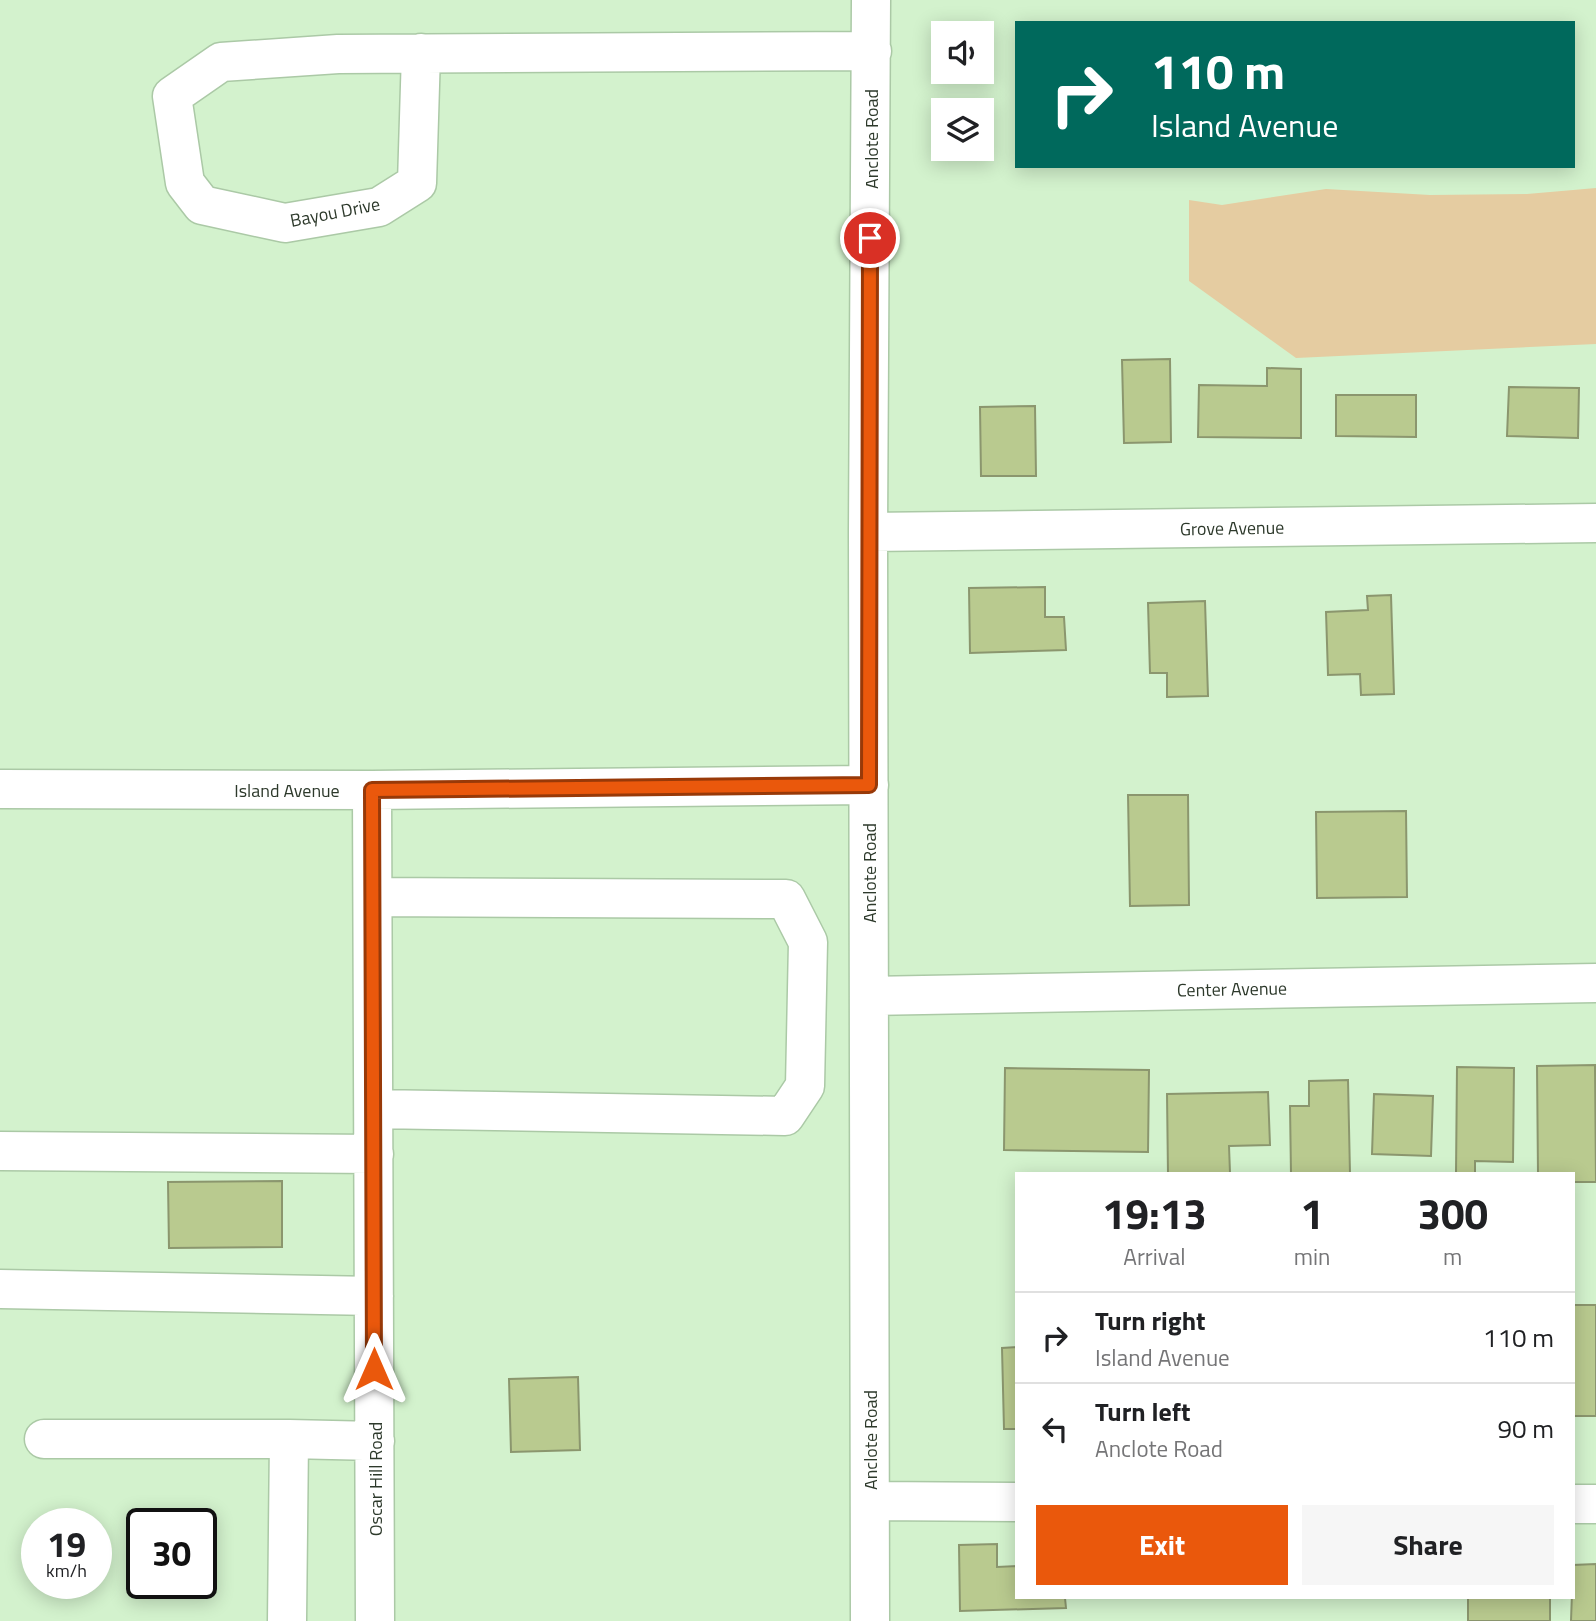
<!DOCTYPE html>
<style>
body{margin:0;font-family:"Titillium Web",sans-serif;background:#f6f6f6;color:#202124;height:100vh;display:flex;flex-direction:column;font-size:26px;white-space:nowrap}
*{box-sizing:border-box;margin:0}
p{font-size:23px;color:#757577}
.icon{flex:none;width:38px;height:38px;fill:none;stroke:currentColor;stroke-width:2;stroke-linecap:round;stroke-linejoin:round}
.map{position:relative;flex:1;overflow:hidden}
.panel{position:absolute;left:1015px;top:1172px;width:560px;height:427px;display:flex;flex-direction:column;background:#fff;border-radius:0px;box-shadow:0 4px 18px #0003}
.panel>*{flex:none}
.top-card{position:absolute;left:1015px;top:21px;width:560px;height:147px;border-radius:0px;box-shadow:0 4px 18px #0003;background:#00695c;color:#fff;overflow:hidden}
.controls{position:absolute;left:931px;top:21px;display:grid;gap:14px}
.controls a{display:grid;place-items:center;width:63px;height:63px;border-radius:0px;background:#fff;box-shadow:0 4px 18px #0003;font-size:35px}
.speed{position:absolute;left:21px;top:1508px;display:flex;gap:14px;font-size:35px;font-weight:700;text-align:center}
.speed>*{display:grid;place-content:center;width:91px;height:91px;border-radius:50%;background:#fff;box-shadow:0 4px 18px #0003;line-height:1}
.speed small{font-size:18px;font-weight:400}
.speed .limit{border:4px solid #111;border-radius:10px;background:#fff;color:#111}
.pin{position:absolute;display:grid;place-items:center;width:60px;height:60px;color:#fff;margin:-30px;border:4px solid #fff;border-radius:50%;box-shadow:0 2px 7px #0007}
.me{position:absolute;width:77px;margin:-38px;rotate:0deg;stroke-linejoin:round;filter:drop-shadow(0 0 5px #0008)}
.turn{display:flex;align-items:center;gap:24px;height:147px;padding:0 21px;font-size:32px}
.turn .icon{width:91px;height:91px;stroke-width:2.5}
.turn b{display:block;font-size:49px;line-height:60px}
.eta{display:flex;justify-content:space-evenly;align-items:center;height:119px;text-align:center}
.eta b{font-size:42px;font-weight:700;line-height:49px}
.action{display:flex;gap:14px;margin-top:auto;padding:14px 21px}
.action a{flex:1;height:80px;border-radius:0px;background:#ea580c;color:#fff;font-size:28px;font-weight:700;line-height:80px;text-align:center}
.action a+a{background:#f6f6f6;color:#202124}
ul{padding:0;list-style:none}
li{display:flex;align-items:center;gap:21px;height:91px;padding:0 21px;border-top:2px solid #e0e0e0}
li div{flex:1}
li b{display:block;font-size:26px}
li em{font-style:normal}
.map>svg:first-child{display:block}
.green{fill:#e5cca1}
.building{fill:#b9ca8f;stroke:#8b966e;stroke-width:2}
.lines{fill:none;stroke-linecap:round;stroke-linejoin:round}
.minor-casing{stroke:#abc9a6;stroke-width:41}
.minor{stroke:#fff;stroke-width:38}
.route-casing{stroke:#983908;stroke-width:18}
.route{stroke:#ea580c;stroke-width:12}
.labels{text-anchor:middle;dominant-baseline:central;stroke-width:7;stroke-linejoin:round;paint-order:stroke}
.street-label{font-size:18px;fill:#2d392b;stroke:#fff}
</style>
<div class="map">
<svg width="1596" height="1621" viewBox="0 0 1596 1621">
<rect width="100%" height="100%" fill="#d3f2cd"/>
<path class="green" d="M1596 188V344L1296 358 1189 281V200L1222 205 1326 189 1430 195 1527 194Z"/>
<path class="building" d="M1170 359 1171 442 1124 443 1122 360Z
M1267 368 1301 369V438L1198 437 1199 385 1267 386Z
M1509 387 1579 388 1578 438 1507 436Z
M1336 395H1416V437L1336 436Z
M1035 406 1036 476H981L980 407Z
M1045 587V617H1064L1066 650 970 653 969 588Z
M1391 595 1394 694 1361 695 1360 674 1328 675 1326 612 1368 610 1367 596Z
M1205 601 1208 696 1167 697V673H1150L1148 603Z
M1128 795H1188L1189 905 1130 906Z
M1406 811 1407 897 1317 898 1316 812Z
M1595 1065 1596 1182H1573V1174H1538L1537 1066Z
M1457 1067 1514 1068 1513 1162 1475 1161V1174H1456Z
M1005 1068 1149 1070 1148 1152 1004 1150Z
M1348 1080 1350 1174H1291L1290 1106H1309V1081Z
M1268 1092 1270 1145 1229 1146 1230 1173 1168 1174 1167 1094Z
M1374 1094 1433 1096 1431 1156 1372 1154Z
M282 1181V1247L169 1248 168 1182Z
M1573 1305H1596V1416H1573Z
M1017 1347V1429H1004L1002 1348Z
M578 1377 580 1450 511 1452 509 1379Z
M997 1544V1567L1017 1566V1598H1065L1066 1608 960 1611 959 1545Z
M1596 1564V1621H1571L1573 1565Z
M1468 1598H1550V1621H1468Z"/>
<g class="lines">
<defs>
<path id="minor" d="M421 53 417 183 379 207 285 223 202 205 185 183 172 96 221 62 338 54 872 51
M868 532 1596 523
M0 789 372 790 869 785
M372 790 375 1621
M373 897 786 899 808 942 805 1086 785 1116 374 1109
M869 996 1596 983
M0 1151 374 1154
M0 1289 374 1296
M44 1439H289
M870 1501 1017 1502
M1573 1504H1596
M287 1621 289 1439 375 1441
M870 1621 868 532 871 0"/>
</defs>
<use href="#minor" class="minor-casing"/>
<use href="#minor" class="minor"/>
</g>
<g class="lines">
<defs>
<path id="route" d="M374 1369 372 790 869 785 870 238"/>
</defs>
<use href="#route" class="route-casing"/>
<use href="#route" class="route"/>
</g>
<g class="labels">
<g class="street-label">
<text transform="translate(871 139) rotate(-90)">Anclote Road</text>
<text transform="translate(335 212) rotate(-11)">Bayou Drive</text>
<text transform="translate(1232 528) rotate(-1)">Grove Avenue</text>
<text x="287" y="790">Island Avenue</text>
<text transform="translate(869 873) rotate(-90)">Anclote Road</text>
<text transform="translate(1232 989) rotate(-1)">Center Avenue</text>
<text transform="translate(870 1440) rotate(-90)">Anclote Road</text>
<text transform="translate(375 1479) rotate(-90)">Oscar Hill Road</text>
</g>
</g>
</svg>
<div class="controls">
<a><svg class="icon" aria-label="sound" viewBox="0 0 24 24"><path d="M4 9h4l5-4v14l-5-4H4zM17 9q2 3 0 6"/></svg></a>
<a><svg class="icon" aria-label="layers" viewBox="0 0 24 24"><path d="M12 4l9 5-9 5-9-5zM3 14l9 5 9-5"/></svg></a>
</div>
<div class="speed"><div>19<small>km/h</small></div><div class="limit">30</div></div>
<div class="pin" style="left:870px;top:238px;background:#d93025"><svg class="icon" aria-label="arrive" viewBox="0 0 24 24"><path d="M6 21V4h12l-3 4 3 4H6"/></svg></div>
<svg class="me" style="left:374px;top:1369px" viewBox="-20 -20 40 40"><path d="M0-17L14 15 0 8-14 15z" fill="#ea580c" stroke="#fff" stroke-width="4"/></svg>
<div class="top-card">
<div class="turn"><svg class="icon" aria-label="right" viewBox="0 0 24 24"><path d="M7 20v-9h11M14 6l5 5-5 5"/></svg><div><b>110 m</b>Island Avenue</div></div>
</div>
<section class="panel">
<div class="eta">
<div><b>19:13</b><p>Arrival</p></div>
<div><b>1</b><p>min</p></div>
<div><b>300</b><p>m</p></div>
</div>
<ul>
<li><svg class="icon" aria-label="right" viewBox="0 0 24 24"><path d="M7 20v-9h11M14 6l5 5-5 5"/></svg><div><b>Turn right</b><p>Island Avenue</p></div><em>110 m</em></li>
<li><svg class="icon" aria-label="left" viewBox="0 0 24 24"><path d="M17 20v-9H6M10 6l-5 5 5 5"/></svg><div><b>Turn left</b><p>Anclote Road</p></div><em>90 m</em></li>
</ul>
<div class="action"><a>Exit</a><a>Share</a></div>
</section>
</div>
